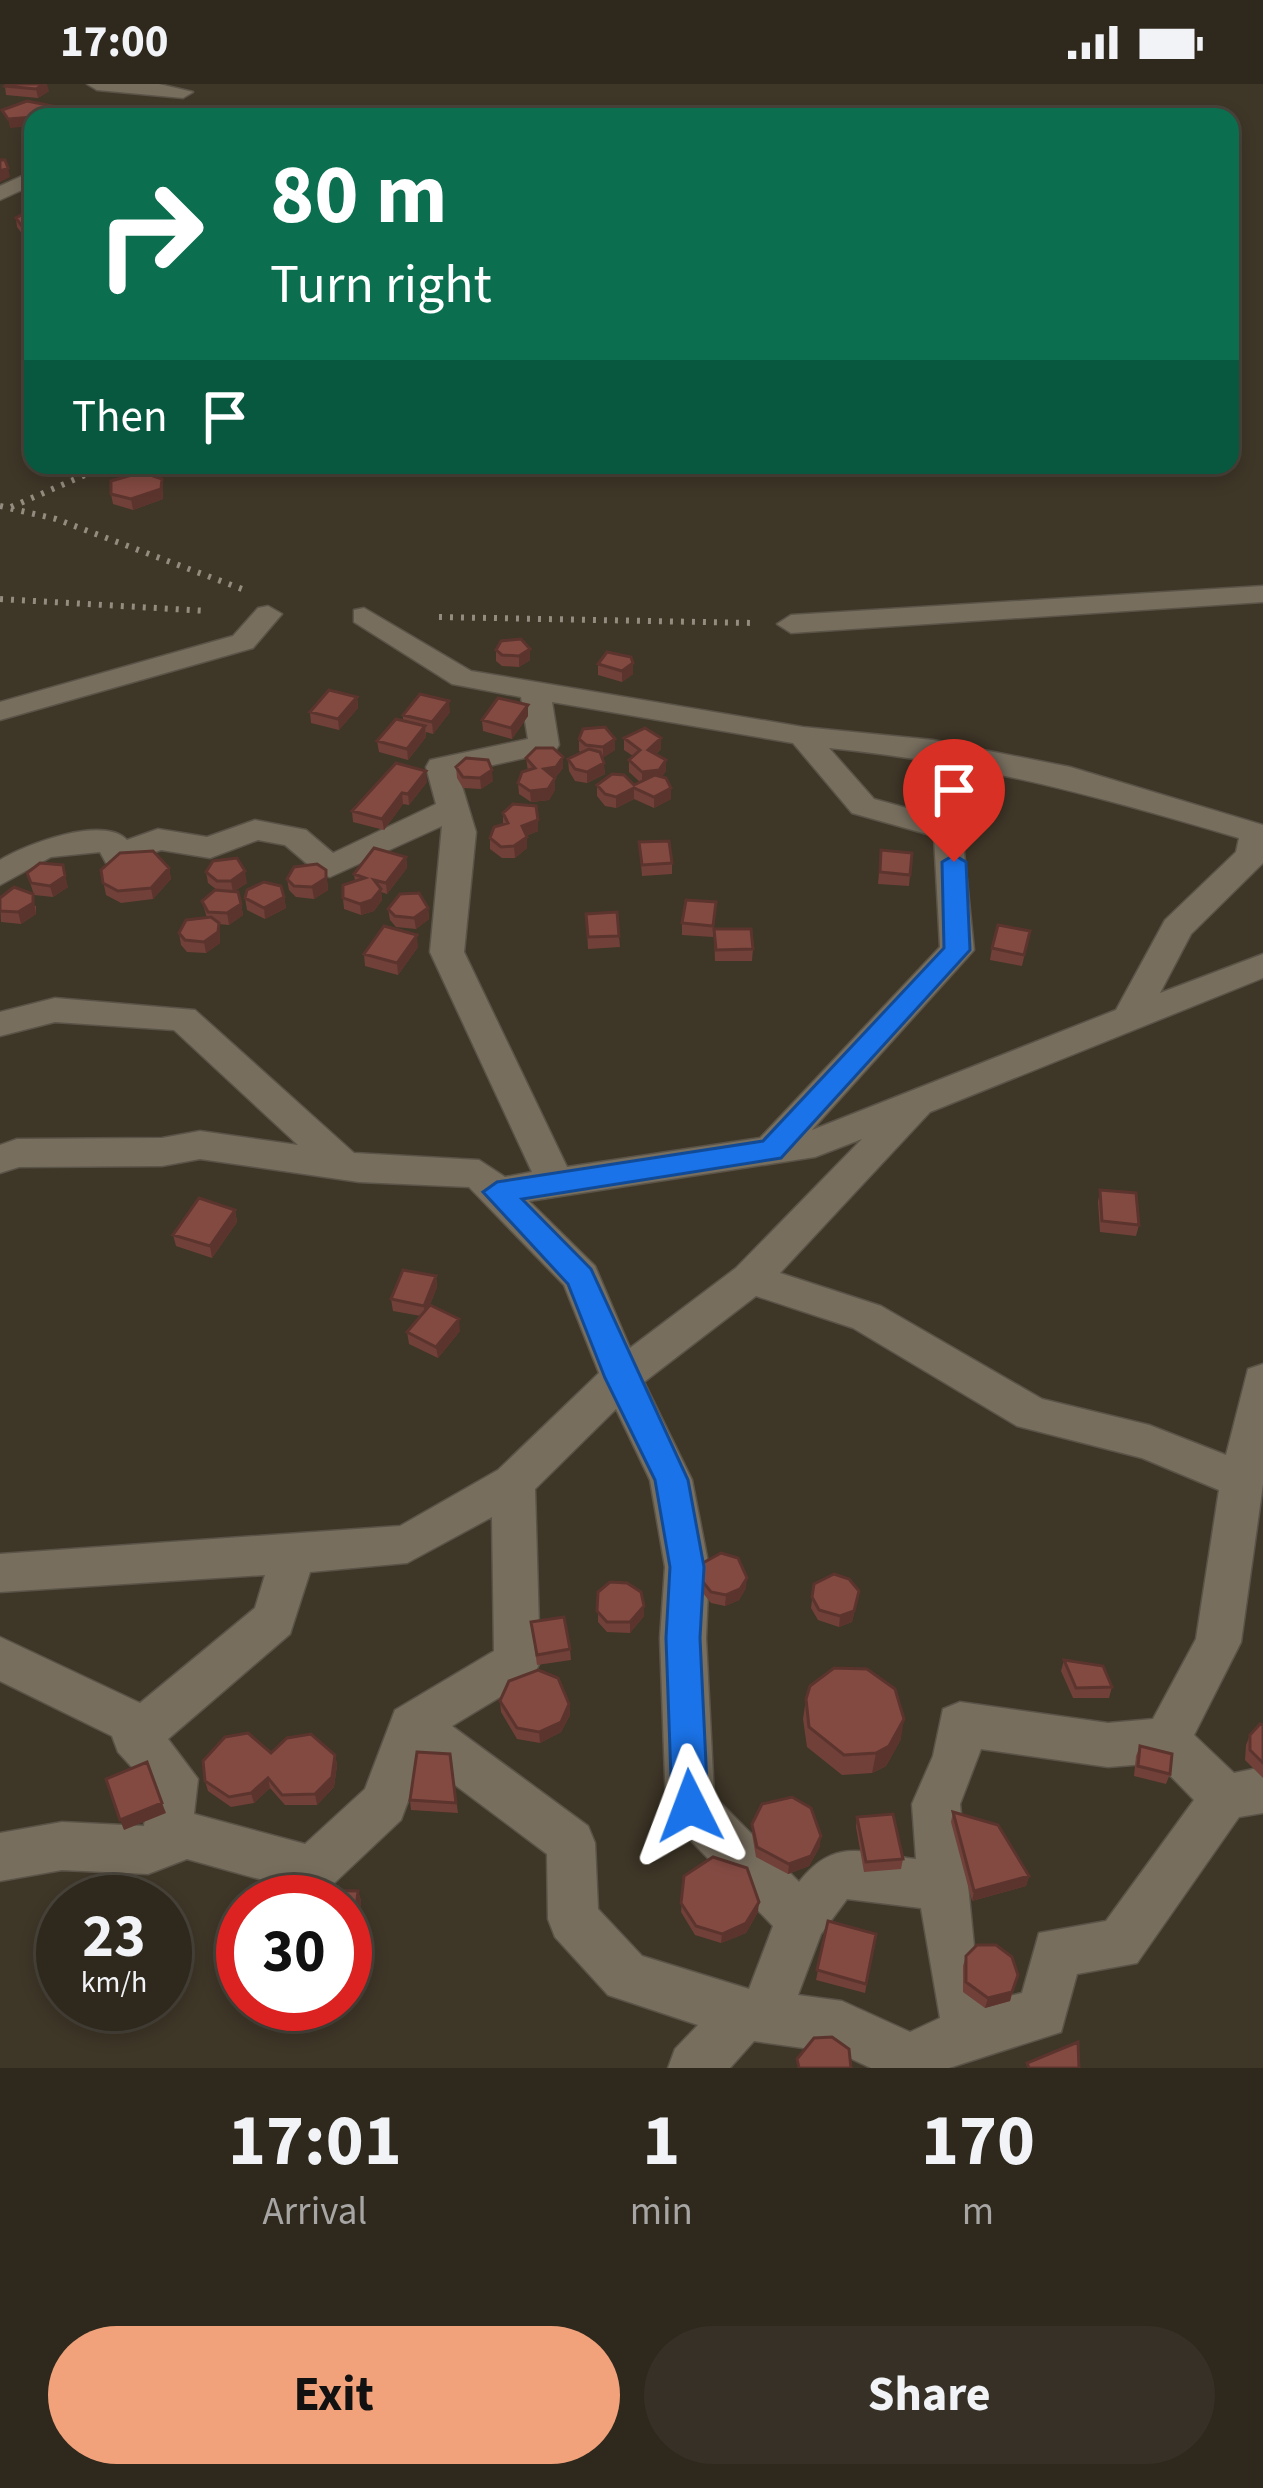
<!DOCTYPE html>
<style>
body{margin:0;font-family:"Source Sans 3",sans-serif;background:#363026;color:#f1f3f6;height:100vh;display:flex;flex-direction:column;font-size:45px;white-space:nowrap}
*{box-sizing:border-box;margin:0}
p{font-size:39px;color:#a7a6a4}
.icon{flex:none;width:66px;height:66px;fill:none;stroke:currentColor;stroke-width:2;stroke-linecap:round;stroke-linejoin:round}
.map{position:relative;height:1984px;overflow:hidden}
.panel{display:flex;flex-direction:column;background:#2e281d;flex:1}
.panel>*{flex:none}
.guide{position:absolute;left:24px;top:24px;width:1215px;height:366px;border-radius:24px;box-shadow:0 6px 18px #0003,0 0 0 3px #49443b;background:#0b6e4f;color:#fff;overflow:hidden}
.speed{position:absolute;left:36px;top:1791px;display:flex;gap:24px;font-size:60px;font-weight:700;text-align:center}
.speed>*{display:grid;place-content:center;width:156px;height:156px;border-radius:50%;background:#2e281d;box-shadow:0 6px 18px #0003,0 0 0 3px #49443b;line-height:1}
.speed small{font-size:30px;font-weight:400}
.speed .limit{border:18px solid #d22;background:#fff;color:#111}
.pin{position:absolute;display:grid;place-items:center;width:102px;height:102px;color:#fff;margin:-123px -51px;border-radius:50% 50% 50% 0;rotate:-45deg;box-shadow:0 0 12px #0007}
.pin .icon{rotate:45deg}
.me{position:absolute;width:132px;margin:-66px;rotate:357deg;stroke-linejoin:round;filter:drop-shadow(0 0 9px #0008)}
.turn{display:flex;align-items:center;gap:42px;height:252px;padding:0 48px;font-size:54px}
.turn .icon{width:156px;height:156px;stroke-width:2.5}
.turn b{display:block;font-size:84px;line-height:102px}
.then{display:flex;align-items:center;height:114px;padding:0 48px;background:#0003;gap:24px;font-size:45px}
.eta{display:flex;justify-content:space-evenly;align-items:center;height:204px;text-align:center}
.eta b{font-size:72px;font-weight:700;line-height:84px}
.cta{display:flex;gap:24px;margin-top:auto;padding:24px 48px}
.cta a{flex:1;height:138px;border-radius:72px;background:#f1a27b;color:#111;font-size:48px;font-weight:700;line-height:138px;text-align:center}
.cta a+a{background:#363026;color:#f1f3f6}
.status{display:flex;justify-content:space-between;align-items:center;height:84px;padding:0 60px;background:#2e281d;direction:ltr}
.status svg{height:33px;fill:currentColor}
.map>svg:first-child{display:block}
.lines{fill:none;stroke-linecap:round;stroke-linejoin:round}
.street-casing{stroke:#5a5347;stroke-width:3}
.path{stroke:#938c7f;stroke-width:6;stroke-dasharray:3 8;stroke-linecap:butt}
.street{fill:#776e5e;fill-rule:evenodd}
.wall{fill:#714039}
.shaded-wall{fill:#5c342e}
.building{fill:#834a42;stroke:#5c342e;stroke-width:3}
.route{fill:#1a73e8;stroke:#114b97;stroke-width:3}
</style>
<div class="status"><b>17:00</b><svg viewBox="0 0 49 12"><path d="M0 12V9h3v3zM5 12V6h3v6zM10 12V3h3v9zM15 12V0h3v12zM26 1h20v11H26zM47 4h2v5h-2z"/></svg></div>
<div class="map">
<svg width="1263" height="1984" viewBox="0 0 1263 1984">
<rect width="100%" height="100%" fill="#3e3627"/>
<g class="lines">
<defs>
<path id="street" d="M87 0H159L193 8 183 14 97 6Z
M33 87V101L0 116V102Z
M1263 502V518L791 549 777 540 791 531Z
M268 522 282 530 253 564 0 636V618L233 552 258 524Z
M364 524 471 587 803 643 933 656 1070 683 1263 741V779L1191 850 1160 909 1263 870V894L930 1028 780 1189 881 1222 1042 1315 1149 1341 1226 1371 1248 1285 1263 1280V1400L1241 1558 1194 1651 1234 1689 1263 1683V1729L1239 1733 1137 1879 1077 1890 1061 1948 949 1984H871L839 1969 754 1957 730 1984H668L675 1965 698 1941 608 1911 555 1853 548 1835 547 1770 423 1677 401 1736 330 1803 313 1810 187 1775 148 1790 62 1786 0 1797V1749L62 1738 144 1742 149 1702 118 1668 112 1652 0 1597V1553L140 1619 255 1524 265 1491 0 1508V1470L400 1442 498 1386 599 1289 564 1201 469 1103 359 1098 200 1075 162 1082 19 1083 0 1089V1061L17 1055 162 1054 200 1047 298 1061 174 946 55 938 0 952V928L55 914 195 926 354 1069 479 1076 505 1093 532 1088 430 868 442 742 330 793 319 790 285 761 258 756 210 774 161 766 117 782 106 779 100 768 51 773 0 801V776C26 760 103 731 127 756L158 745 207 753 255 736 306 746 333 769 436 720 426 683 430 676 528 655 521 613 452 600 354 538V526ZM552 618 793 659 852 729 934 752 940 863 760 1054 567 1083 464 868 476 748 458 689 555 667 559 661ZM829 664C977 679 1098 712 1239 754L1236 768 1165 836 1116 926 812 1046 974 866 961 739 874 715ZM862 1055 736 1184 630 1264 595 1182 529 1117 815 1073ZM756 1212 853 1244 1017 1342 1142 1374 1219 1406 1196 1555 1153 1635 1108 1639 960 1618 943 1625 933 1672 912 1720 916 1775C864 1769 835 1752 799 1798L714 1712 706 1554 709 1483 692 1396 644 1298ZM616 1325 650 1396 665 1483 660 1554 666 1722 673 1738 773 1842 749 1905 642 1872 598 1825 595 1759 588 1742 452 1642 533 1593 540 1578 535 1405ZM492 1433 494 1567 395 1626 365 1705 305 1760 194 1730 198 1695 168 1655 290 1550 310 1488 407 1479ZM981 1665 1108 1683 1158 1679 1194 1716 1106 1837 1039 1849 1022 1909 988 1917 974 1862 960 1720ZM847 1815 921 1824 940 1934 910 1948 842 1917 798 1911 821 1850Z"/>
</defs>
<use href="#street" class="street-casing"/>
<path class="path" d="M0 422 56 435 242 505
M11 423 108 381
M0 515 208 527
M439 533 754 539"/>
<use href="#street" class="street"/>
</g>
<path class="wall" d="M5 2 49 7 38 14 6 11Z
M33 126V151H23L17 143 16 134Z
M162 395 163 415 133 426 113 420 111 410Z
M496 566 530 576 519 583 502 582 496 577Z
M598 580 633 590 622 598 598 591Z
M357 613 358 624 339 646 311 639 310 628Z
M528 621V632L512 655 483 647 482 636Z
M450 628 433 650 426 648V653L408 676 379 668 377 657 403 637V631Z
M624 654 661 665 656 670 666 676V687L662 692 671 704V715L654 724 634 715 616 724 605 722 597 712V701H634L640 698 629 688V676L633 672 624 666Z
M579 655 615 666 602 674 605 690 587 699 575 697 569 687 568 675 582 669 579 667Z
M563 673V684L555 694V706L549 716 531 718 519 710 518 699 528 687 526 674Z
M456 683 493 697 481 705 463 704 457 694Z
M427 698 409 721 403 720 384 746 353 738 352 727Z
M503 729 538 747 526 752 527 764 515 774H502L490 765V754L503 740Z
M639 758 672 779V790L642 792Z
M881 766 912 769 909 802 878 800Z
M406 773 407 784 387 810 381 808 382 816 374 827 361 831 344 825 343 814 355 797 354 790Z
M169 784 171 795 153 815 121 819 106 811 101 786Z
M326 786 328 806 314 815 296 813 289 806 287 795Z
M206 788 247 799 233 808 241 820 243 831 229 841 219 840 220 859 206 869 187 868 181 861 179 849 207 834 202 817 217 806 208 799Z
M27 789 68 803 53 813 34 811Z
M284 813 286 824 265 835 247 826 245 814Z
M0 814 36 822V830L21 840 1 838Z
M428 824 429 835 416 845 396 843 390 836 388 825Z
M586 830 619 852 620 863 588 865Z
M715 830 713 853 682 851V839Z
M714 845 753 865 752 877H715Z
M1030 847 1022 882 990 876 992 864Z
M418 863 398 891 365 882 364 870Z
M1100 1106 1139 1141 1136 1152 1100 1148 1098 1118Z
M235 1126 237 1138 212 1174 176 1162 173 1151Z
M436 1192 437 1203 429 1223 460 1247 438 1274 409 1260 407 1248 421 1232 393 1227 391 1215Z
M698 1492 746 1504 739 1516 725 1522 711 1519 698 1503Z
M814 1500 859 1507 852 1538 839 1543 818 1536 811 1524Z
M598 1508 644 1532 630 1549 607 1548 598 1538Z
M531 1538 570 1565 571 1576 537 1581Z
M1064 1576 1112 1603 1109 1614H1073L1061 1587Z
M806 1615 901 1655 886 1682 872 1689 842 1691 807 1663 803 1635Z
M500 1617 569 1620 570 1631 561 1648 540 1659 517 1655 501 1628Z
M1263 1641V1694L1245 1676 1246 1661 1250 1651Z
M1140 1662 1170 1690 1166 1700 1134 1692 1136 1672Z
M271 1669 335 1671 337 1681 334 1703 317 1721H285L270 1704 254 1719 231 1723 208 1707 205 1697Z
M450 1670 458 1729 411 1726 410 1716Z
M953 1728 1029 1792 1026 1802 972 1817 951 1738Z
M857 1733 903 1775 901 1785 864 1788 856 1743Z
M752 1740 820 1762 809 1782 788 1790 756 1773 752 1750Z
M684 1792 758 1828 746 1849 721 1859 695 1851 681 1828Z
M358 1807 361 1817 355 1872H345V1818Z
M828 1837 876 1850 865 1909 816 1896Z
M966 1872 1018 1891 1010 1917 985 1924 963 1908V1882Z
M243 1874V1920H278L269 1928H244L235 1914 232 1905Z"/>
<path class="shaded-wall" d="M44 0H47L49 7 38 14 36 5Z
M33 33V42L10 44 8 35Z
M8 84 10 93 0 98V87Z
M162 395 163 415 133 426 131 415Z
M530 565V576L519 583V572Z
M633 579V590L622 598V587Z
M357 613 358 624 339 646 338 635Z
M449 617 450 628 433 650 432 638Z
M528 621V632L512 655 511 644Z
M425 642 426 653 408 676 407 665Z
M661 654V665L648 677V666Z
M615 655V666L603 674V663Z
M563 673V684L555 694V706L549 716 531 718 530 707 544 685Z
M666 676V687L659 697 642 699V688Z
M604 679 605 690 587 699V688Z
M492 686 493 697 481 705 480 694Z
M426 687 427 698 409 721 408 710Z
M634 704V715L616 724V713Z
M671 704V715L654 724V713Z
M402 709 403 720 384 746 382 735Z
M538 736V747L523 753 522 742Z
M527 753V764L515 774 514 762Z
M406 773 407 784 387 810 386 799Z
M63 781 68 803 53 813 50 802Z
M169 784 171 795 153 815 151 804Z
M326 786 328 806 314 815 312 803Z
M245 787 247 799 233 808 231 797Z
M381 805 382 816 374 827 361 831 360 820Z
M33 810 36 830 21 840 18 828Z
M284 813 286 824 265 835 264 824Z
M241 820 243 831 229 841 227 829Z
M428 824 429 835 416 845 414 834Z
M219 839 220 859 206 869 204 858Z
M417 851 418 863 398 891 397 879Z
M235 1126 237 1138 212 1174 210 1162Z
M436 1192 437 1203 425 1233 424 1222Z
M459 1235 460 1247 438 1274 436 1263Z
M747 1494 746 1504 739 1516 725 1522 726 1511Z
M859 1507 852 1538 839 1543 840 1532Z
M644 1522V1532L630 1549V1538Z
M569 1620 570 1631 561 1648 540 1659 539 1648Z
M904 1635 901 1655 886 1682 872 1689 876 1669Z
M335 1671 337 1681 334 1703 317 1721 315 1710Z
M268 1694 270 1704 254 1719 251 1709Z
M162 1719 166 1729 124 1746 120 1736Z
M821 1752 820 1762 809 1782 788 1790 789 1780Z
M1029 1792 1026 1802 972 1817 974 1807Z
M358 1807 361 1817 355 1872 352 1862Z
M759 1818 758 1828 746 1849 721 1859 722 1850Z
M1012 1908 1010 1917 985 1924 988 1914Z
M266 1920H278L269 1928Z"/>
<path class="building" d="M7 0H44L36 5 5 2Z
M27 17 53 22 48 32 8 35 2 26Z
M0 76H5L8 84 0 87Z
M29 126H33V141H21L16 134Z
M142 388 162 395 161 405 131 415 111 410V397Z
M521 555 530 565 519 572 502 571 496 566 501 557Z
M607 568 631 573 633 579 622 587 598 580Z
M329 606 357 613 338 635 310 628Z
M420 610 449 617 432 638 403 631Z
M498 614 528 621 511 644 482 636Z
M396 635 425 642 407 665 377 657Z
M605 643 615 655 603 663 586 661 579 655 583 645Z
M645 644 661 654 648 666 666 676 659 686 642 688 629 676 640 666 624 654Z
M536 664H553L563 673 556 683 544 685 555 694 548 705 530 707 518 699 522 688 535 684 526 674Z
M589 665 600 668 604 679 587 688 575 685 568 675Z
M466 674 488 676 492 686 480 694 463 693 456 683Z
M396 679 426 687 408 710 402 709 382 735 352 727Z
M612 690 624 691 634 701 655 691 666 694 671 704 654 713 634 704 616 713 605 710 597 701Z
M513 720 536 722 538 736 522 742 527 753 514 762 501 763 490 754 494 743 508 739 503 729Z
M669 757 672 779 642 781 639 758Z
M374 764 406 773 386 799 374 796 381 805 372 816 360 820 343 814V801L365 794 354 790Z
M881 766 912 769 910 791 880 788Z
M153 767 169 784 151 804 118 807 103 799 101 786 120 769Z
M237 774 245 787 231 797H217L206 788 213 777Z
M40 779 63 781 65 792 50 802 31 799 27 789Z
M317 780 326 786V794L312 803 294 802 287 795 294 783Z
M264 798 281 802 284 813 264 824 245 814 247 806Z
M14 803 33 810V819L18 828 0 827V814Z
M215 806 238 808 241 820 227 829 208 828 202 817Z
M419 809 428 824 414 834 395 832 388 825 400 810Z
M686 816 716 818 713 842 682 839Z
M617 828 619 852 588 853 586 830Z
M211 833 219 839 218 848 204 858 185 856 179 849 186 836Z
M998 841 1030 847 1024 871 992 864Z
M384 842 417 851 397 879 364 870Z
M714 845H751L753 865 716 866Z
M1100 1106 1136 1109 1139 1141 1102 1137Z
M199 1114 235 1126 210 1162 173 1151Z
M403 1186 436 1192 424 1222 391 1215Z
M430 1221 459 1235 436 1263 407 1248Z
M721 1469 738 1474 747 1494 740 1505 726 1511 711 1508 698 1492 701 1480Z
M834 1490 849 1495 859 1507 854 1527 840 1532 819 1526 812 1513 814 1500Z
M610 1498 627 1499 641 1508 644 1522 630 1538H607L597 1527 598 1508Z
M564 1533 570 1565 537 1571 531 1538Z
M1064 1576 1103 1582 1112 1603 1076 1604Z
M834 1584 867 1585 895 1605 904 1635 889 1662 876 1669 844 1671 809 1643 806 1615 810 1602Z
M538 1586 558 1594 569 1620 561 1638 539 1648 517 1644 500 1617 509 1597Z
M1260 1640 1263 1641V1679L1250 1666V1651Z
M248 1649 271 1669 287 1654 311 1650 335 1671 332 1693 315 1710 282 1711 268 1694 251 1709 229 1713 205 1697 203 1677 225 1653Z
M1140 1662 1172 1670 1170 1690 1138 1682Z
M417 1668 450 1670 456 1719 410 1716Z
M147 1678 162 1719 120 1736 106 1695Z
M792 1713 811 1724 821 1752 811 1772 789 1780 757 1763 752 1740 762 1720Z
M953 1728 998 1741 1029 1792 974 1807Z
M893 1730 903 1775 866 1778 857 1733Z
M713 1773 747 1784 759 1818 746 1839 722 1850 696 1842 681 1819 684 1792Z
M306 1806 358 1807 352 1862H345V1818H304Z
M828 1837 876 1850 866 1900 817 1886Z
M977 1861H996L1012 1873 1018 1891 1012 1908 988 1914 966 1898V1872Z
M243 1874V1918H241L232 1905 236 1880Z
M832 1953 849 1965 851 1984H799L797 1975 814 1954Z
M1078 1958 1079 1984H1029L1027 1979Z"/>
<path class="route" d="M954 771 966 778 970 866 781 1074 522 1115 591 1185 688 1396 704 1483 700 1554 708 1722 703 1735 690 1740 677 1735 672 1722 666 1554 670 1483 655 1396 605 1294 568 1200 483 1108 497 1098 763 1057 944 864 942 778Z"/>
</svg>
<div class="speed"><div>23<small>km/h</small></div><div class="limit">30</div></div>
<div class="pin" style="left:954px;top:778px;background:#d93025"><svg class="icon" aria-label="arrive" viewBox="0 0 24 24"><path d="M6 21V4h12l-3 4 3 4H6"/></svg></div>
<svg class="me" style="left:690px;top:1722px" viewBox="-20 -20 40 40"><path d="M0-17L14 15 0 8-14 15z" fill="#1a73e8" stroke="#fff" stroke-width="4"/></svg>
<div class="guide">
<div class="turn"><svg class="icon" aria-label="right" viewBox="0 0 24 24"><path d="M7 20v-9h11M14 6l5 5-5 5"/></svg><div><b>80 m</b>Turn right</div></div>
<div class="then">Then<svg class="icon" aria-label="arrive" viewBox="0 0 24 24"><path d="M6 21V4h12l-3 4 3 4H6"/></svg></div>
</div>
</div>
<section class="panel">
<div class="eta">
<div><b>17:01</b><p>Arrival</p></div>
<div><b>1</b><p>min</p></div>
<div><b>170</b><p>m</p></div>
</div>
<div class="cta"><a>Exit</a><a>Share</a></div>
</section>
